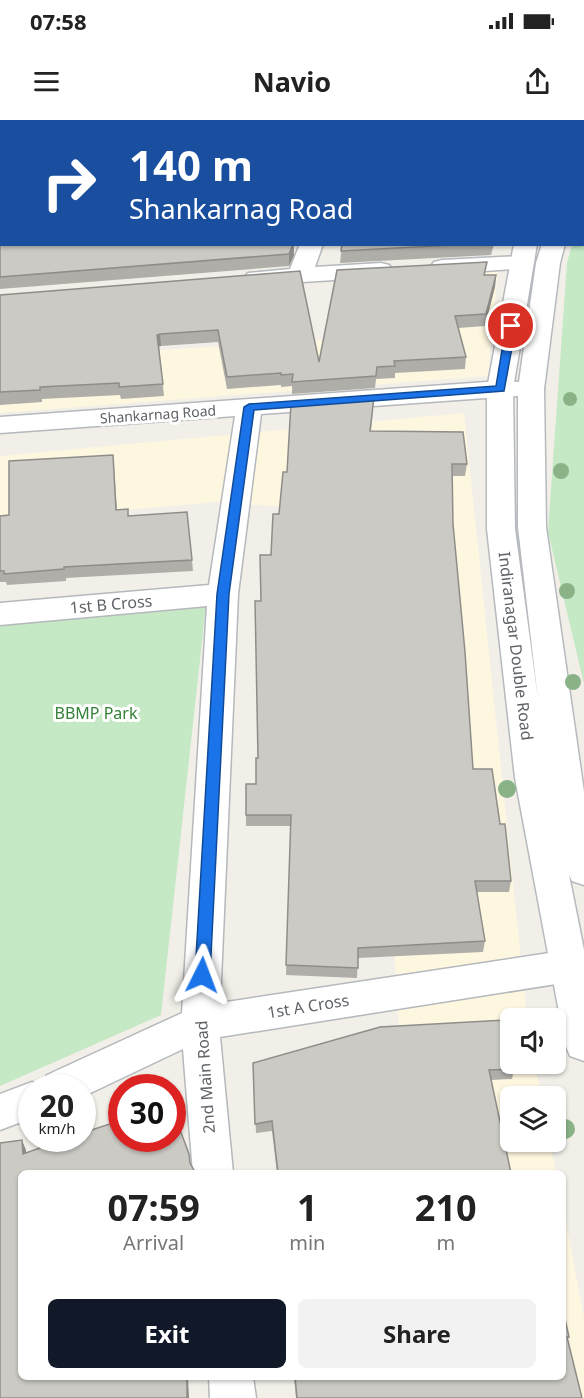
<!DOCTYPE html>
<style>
body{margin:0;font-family:"Noto Sans",sans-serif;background:#f2f2f2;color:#222;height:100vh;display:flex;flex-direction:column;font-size:22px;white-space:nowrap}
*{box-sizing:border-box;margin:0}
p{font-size:20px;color:#767676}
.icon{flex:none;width:33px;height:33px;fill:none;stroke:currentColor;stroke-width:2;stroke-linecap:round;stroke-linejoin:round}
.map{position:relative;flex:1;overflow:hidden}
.drawer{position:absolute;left:18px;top:1050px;width:548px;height:210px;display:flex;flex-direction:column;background:#fff;border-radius:9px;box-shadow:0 2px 4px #0004}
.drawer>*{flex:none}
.banner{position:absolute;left:0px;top:0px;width:585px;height:126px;box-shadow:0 2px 4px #0004;background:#1a4fa0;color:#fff;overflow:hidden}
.tools{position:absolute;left:500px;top:888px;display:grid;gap:12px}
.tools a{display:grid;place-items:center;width:66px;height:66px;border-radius:9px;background:#fff;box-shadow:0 2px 4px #0004;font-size:30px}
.speed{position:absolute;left:18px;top:954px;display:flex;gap:12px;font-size:30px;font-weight:700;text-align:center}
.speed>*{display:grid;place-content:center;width:78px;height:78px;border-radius:50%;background:#fff;box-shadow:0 2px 4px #0004;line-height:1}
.speed small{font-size:15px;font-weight:400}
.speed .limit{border:9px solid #d22;background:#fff;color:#111}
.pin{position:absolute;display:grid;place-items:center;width:51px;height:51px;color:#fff;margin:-26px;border:3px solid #fff;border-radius:50%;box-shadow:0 2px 6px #0007}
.me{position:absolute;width:66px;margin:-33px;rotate:3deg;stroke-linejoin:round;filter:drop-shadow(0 0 4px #0008)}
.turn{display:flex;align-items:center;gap:21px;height:126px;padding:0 30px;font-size:27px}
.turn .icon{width:78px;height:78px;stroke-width:2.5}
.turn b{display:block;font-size:42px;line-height:51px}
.eta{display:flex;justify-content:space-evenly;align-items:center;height:102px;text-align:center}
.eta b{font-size:36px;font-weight:700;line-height:42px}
.button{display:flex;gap:12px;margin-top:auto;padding:12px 30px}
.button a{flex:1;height:69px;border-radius:9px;background:#111827;color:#fff;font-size:24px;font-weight:700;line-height:69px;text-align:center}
.button a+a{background:#f2f2f2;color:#222}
.status{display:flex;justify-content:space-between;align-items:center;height:42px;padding:0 30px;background:#fff;direction:ltr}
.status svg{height:16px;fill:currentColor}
header{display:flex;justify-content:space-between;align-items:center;height:78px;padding:0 30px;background:#fff;font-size:27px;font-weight:700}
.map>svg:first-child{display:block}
.commercial{fill:#fef7e0}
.green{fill:#c5e8c5}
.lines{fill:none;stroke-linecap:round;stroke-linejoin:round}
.street-casing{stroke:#b5b8bc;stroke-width:3}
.secondary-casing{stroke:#b6babf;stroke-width:3}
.street{fill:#fff;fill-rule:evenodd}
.secondary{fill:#fff;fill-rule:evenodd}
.tree{fill:#89b387}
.wall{fill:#afaea9}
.shaded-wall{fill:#8f8d8a}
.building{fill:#cccac5;stroke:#8f8d8a;stroke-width:1.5}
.route{fill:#1a73e8;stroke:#114b97;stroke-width:1.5}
.labels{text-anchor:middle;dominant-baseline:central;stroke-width:6;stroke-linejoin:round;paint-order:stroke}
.far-street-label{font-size:14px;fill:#5f6368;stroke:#fff}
.street-label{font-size:16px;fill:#5f6368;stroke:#fff}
.park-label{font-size:16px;fill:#348238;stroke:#fff}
</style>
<div class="status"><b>07:58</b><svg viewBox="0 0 49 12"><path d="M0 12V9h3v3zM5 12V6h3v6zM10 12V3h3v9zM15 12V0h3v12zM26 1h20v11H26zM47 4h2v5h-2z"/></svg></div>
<header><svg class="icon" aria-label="menu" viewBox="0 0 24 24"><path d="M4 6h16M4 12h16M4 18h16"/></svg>Navio<svg class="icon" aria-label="share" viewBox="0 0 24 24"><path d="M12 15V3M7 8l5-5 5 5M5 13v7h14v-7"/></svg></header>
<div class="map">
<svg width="584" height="1278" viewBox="0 0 584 1278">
<rect width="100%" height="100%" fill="#f1efe8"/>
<path class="commercial" d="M498 150 488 256 0 293V241L445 211 421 153Z
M464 293 527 898H510V944H535L541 976H510V1022H550L556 1053H424L400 922 367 393 216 382 0 401V336Z
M563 1086 584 1198V1278H467L562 1257Z"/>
<path class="green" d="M584 76V564L548 412 567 143 572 125 584 124Z
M206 485 161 895 0 966V506Z"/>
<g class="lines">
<defs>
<path id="street" d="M24 0H44L23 2Z
M0 30H2L0 43Z
M0 62H2V76H0Z
M300 124H323L315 147 381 143 389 145 393 150 389 155 381 157 256 165 248 163 244 158 248 153 290 149Z
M522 136 530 138 534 143 530 148 442 154 434 152 430 147 434 142 442 140Z
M500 261 540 263 544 269 540 275 500 277 261 294 238 474 220 883 569 830 582 835 584 839 582 857 569 862 220 917 233 1053H193L183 929 82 977V968H32V998L0 1010V974L32 962 42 966 47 955 182 893 207 486 0 505V483L209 465 235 296 0 313V297Z
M209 1257H253L256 1278H210Z"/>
<path id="secondary" d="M548 0H568L547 2Z
M514 124H537L513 269 515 409 538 579 518 407V269L536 143 542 124H565L560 143 544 269 546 407 584 672V765L572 761 569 755 584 830V941L570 936 565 924 515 658 487 409V269Z"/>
</defs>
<use href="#street" class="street-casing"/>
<use href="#secondary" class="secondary-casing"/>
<use href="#street" class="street"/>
<use href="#secondary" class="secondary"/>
</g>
<g class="tree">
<circle cx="570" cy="279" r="7"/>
<circle cx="561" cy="351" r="8"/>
<circle cx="567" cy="471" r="8"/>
<circle cx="573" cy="562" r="8"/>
<circle cx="507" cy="669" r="9"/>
<circle cx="565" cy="1009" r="10"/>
</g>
<path class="wall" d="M0 79 2 124H294V135L289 146 0 169Z
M342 124H494L491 135 340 143Z
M300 151 319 242 486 155H496L495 167 485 206 458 208 466 237 465 249 395 253V258L376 259 375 268 292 274V266L281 267V265L227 269 218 222 161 226H159L164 276 121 279 120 275 42 279V282L0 285V175Z
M374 277 371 311 467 344 465 356H452L453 404 473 649 500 704 511 761 509 772H476L485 821 483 832 358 838 357 858 286 855 291 706H246V695L256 664 258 638 261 481 287 352Z
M114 347 117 390 128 396 192 440 193 451 66 458V461L7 465 6 462H0V396L9 395Z
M253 943 514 949 512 959 491 960 511 1053H277L272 1011 256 1013Z
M562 1185 569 1217 567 1221 582 1278H296L294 1257H562Z"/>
<path class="shaded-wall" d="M293 124 294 135 289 146V134Z
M496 155 495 167 485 206 486 194Z
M160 214 161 226 158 227 157 215Z
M22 1020 26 1030V1044L23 1034Z
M187 1257H188L189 1278H187Z"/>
<path class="building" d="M53 0H529V2H52Z
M2 78V124H293L289 134 0 157V79Z
M342 124H472L341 131Z
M487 142 484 155H496L486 194 455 196 466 237 394 241 395 246 377 247 376 256 292 262 293 254 281 255V253L227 257 218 210 160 214 157 215 163 264 119 267V263L40 267V270L0 272V175L300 151 319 242 337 150Z
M374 277 370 311 463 312 467 344H452L453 404 465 532 473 649H492L500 704H505L511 761H475L485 821 358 828V848L286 845 291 695H246V664H256V638H258L255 481H261L260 435H271L273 394H279L283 352H287L291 283Z
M113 335 116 390 128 389V396L187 392 192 440 64 447V449L4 454V451H0V396L9 395V341Z
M505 900 510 926V944H513L514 949 489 950 511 1053H278L272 1001 255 1004 253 943 380 907Z
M172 988 189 1034 190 1043 195 1052 192 1053H21V1257H187V1278H0V1023L22 1020 23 1034 68 1018H82V1013L122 1000V1018H172Z
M562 1185 569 1217H567L582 1278H297L295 1257H562Z"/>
<path class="route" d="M511 203 516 206 504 271 254 290 229 474 210 855 208 860 202 861 197 860 195 855 217 474 244 287 249 284 496 266 506 206Z"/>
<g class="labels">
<g class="far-street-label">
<text transform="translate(158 294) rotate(-4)">Shankarnag Road</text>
</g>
<g class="street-label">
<text transform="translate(111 484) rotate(-5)">1st B Cross</text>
<text transform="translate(516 526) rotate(83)">Indiranagar Double Road</text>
<text transform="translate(308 886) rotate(-9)">1st A Cross</text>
<text transform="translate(205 957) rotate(-94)">2nd Main Road</text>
</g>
<g class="park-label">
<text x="96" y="593">BBMP Park</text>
</g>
</g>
</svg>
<div class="tools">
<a><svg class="icon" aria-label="sound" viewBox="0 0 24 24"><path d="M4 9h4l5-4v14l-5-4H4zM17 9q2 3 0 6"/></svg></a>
<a><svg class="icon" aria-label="layers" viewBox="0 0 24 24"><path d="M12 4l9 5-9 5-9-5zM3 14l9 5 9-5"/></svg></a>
</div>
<div class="speed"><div>20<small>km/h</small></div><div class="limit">30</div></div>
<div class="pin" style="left:511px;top:206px;background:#d93025"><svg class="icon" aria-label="arrive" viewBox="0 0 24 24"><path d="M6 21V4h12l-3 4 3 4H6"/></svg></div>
<svg class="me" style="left:202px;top:855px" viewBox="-20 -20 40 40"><path d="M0-17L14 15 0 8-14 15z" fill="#1a73e8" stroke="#fff" stroke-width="4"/></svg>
<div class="banner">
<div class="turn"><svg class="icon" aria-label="right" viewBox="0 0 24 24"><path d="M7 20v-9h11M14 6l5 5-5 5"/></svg><div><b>140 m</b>Shankarnag Road</div></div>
</div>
<section class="drawer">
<div class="eta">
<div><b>07:59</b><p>Arrival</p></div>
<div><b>1</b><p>min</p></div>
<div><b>210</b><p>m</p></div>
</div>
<div class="button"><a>Exit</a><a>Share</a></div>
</section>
</div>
